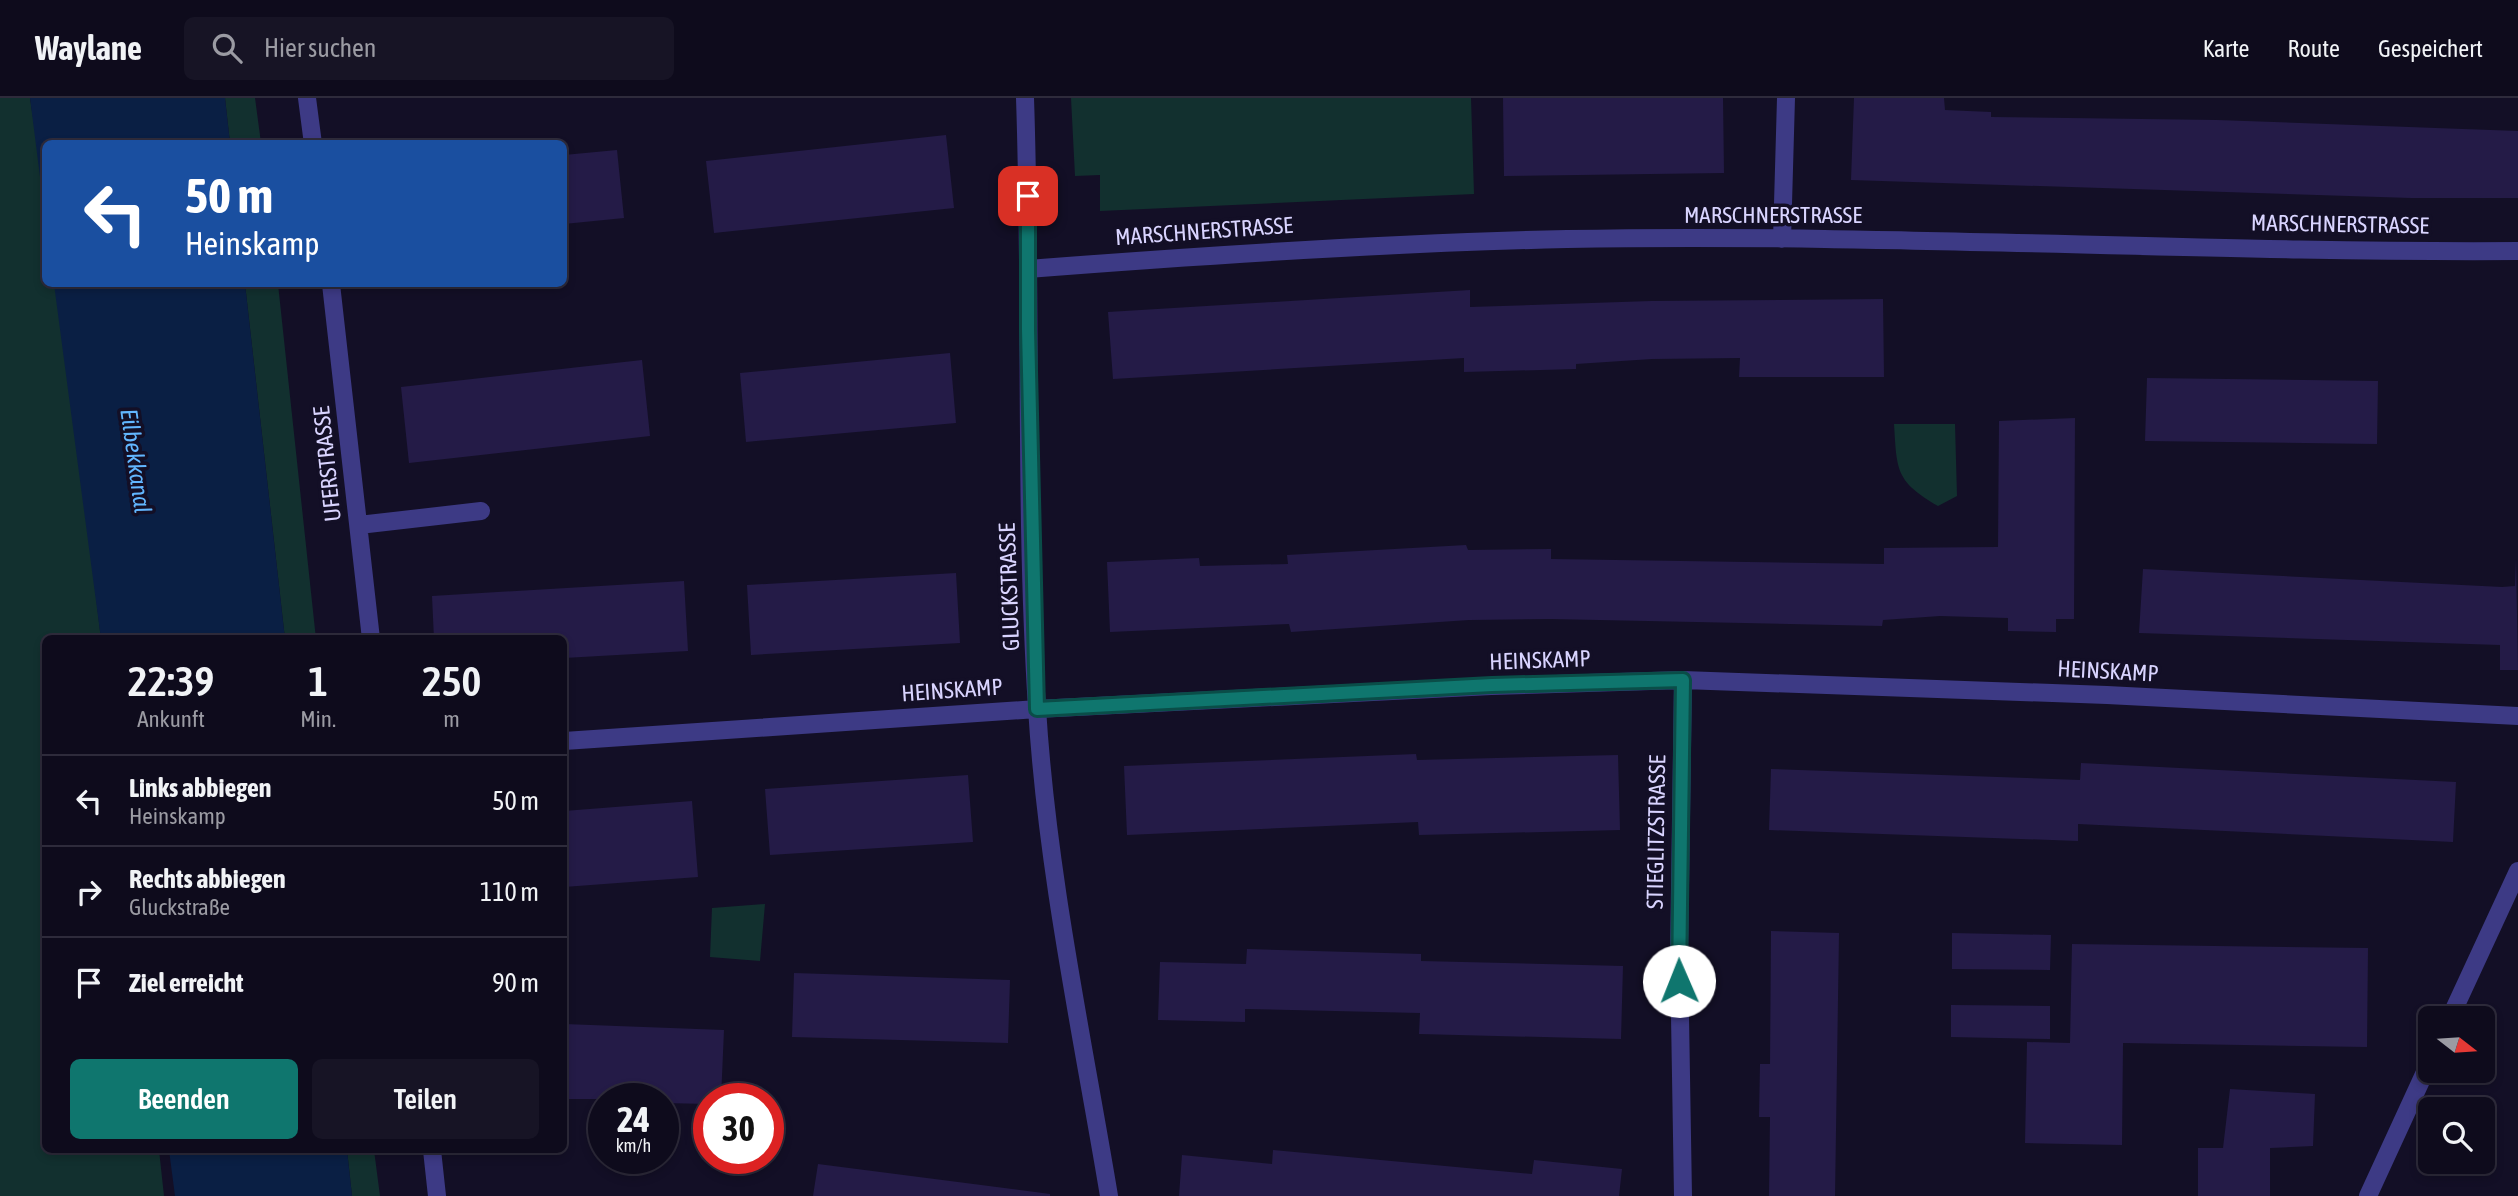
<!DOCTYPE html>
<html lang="de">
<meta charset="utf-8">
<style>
body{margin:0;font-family:"Asap Condensed",sans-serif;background:#171425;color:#f1f3f6;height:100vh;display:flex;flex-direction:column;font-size:26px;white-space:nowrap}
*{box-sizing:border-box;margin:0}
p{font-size:23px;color:#9b9ba3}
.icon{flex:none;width:38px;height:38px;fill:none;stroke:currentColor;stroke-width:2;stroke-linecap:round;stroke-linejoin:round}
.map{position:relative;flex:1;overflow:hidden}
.panel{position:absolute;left:42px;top:537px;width:525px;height:518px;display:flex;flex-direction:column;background:#0e0b1c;border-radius:10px;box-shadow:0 4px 10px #0003,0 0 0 2px #2e2b3b}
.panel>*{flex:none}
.top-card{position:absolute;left:42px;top:42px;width:525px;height:147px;border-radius:10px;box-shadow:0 4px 10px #0003,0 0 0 2px #2e2b3b;background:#1a4fa0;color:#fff;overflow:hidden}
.needle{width:46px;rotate:107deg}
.buttons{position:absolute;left:2418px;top:908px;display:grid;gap:14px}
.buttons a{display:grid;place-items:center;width:77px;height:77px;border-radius:10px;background:#0e0b1c;box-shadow:0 4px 10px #0003,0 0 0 2px #2e2b3b;font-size:35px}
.speed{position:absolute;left:588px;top:985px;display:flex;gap:14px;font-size:35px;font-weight:700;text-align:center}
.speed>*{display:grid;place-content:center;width:91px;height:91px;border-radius:50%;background:#0e0b1c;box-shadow:0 4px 10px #0003,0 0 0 2px #2e2b3b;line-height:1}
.speed small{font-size:18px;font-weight:400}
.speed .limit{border:10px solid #d22;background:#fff;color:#111}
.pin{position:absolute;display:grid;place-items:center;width:60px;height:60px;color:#fff;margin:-30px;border-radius:14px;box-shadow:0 4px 10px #0006}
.me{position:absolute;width:77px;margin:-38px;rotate:359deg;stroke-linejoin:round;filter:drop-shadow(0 0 5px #0008)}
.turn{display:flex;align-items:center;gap:24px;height:147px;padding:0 28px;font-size:32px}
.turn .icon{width:91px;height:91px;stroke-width:2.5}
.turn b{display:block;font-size:49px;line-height:60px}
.eta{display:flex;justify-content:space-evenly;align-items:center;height:119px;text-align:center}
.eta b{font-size:42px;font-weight:600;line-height:49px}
.button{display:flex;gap:14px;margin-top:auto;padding:14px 28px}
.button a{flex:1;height:80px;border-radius:10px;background:#0f766e;color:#fff;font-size:28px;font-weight:600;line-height:80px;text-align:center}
.button a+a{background:#171425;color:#f1f3f6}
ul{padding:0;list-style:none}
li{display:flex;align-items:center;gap:21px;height:91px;padding:0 28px;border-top:2px solid #2e2b3b}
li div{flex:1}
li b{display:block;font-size:26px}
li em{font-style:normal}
header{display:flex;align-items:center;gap:42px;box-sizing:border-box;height:98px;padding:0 35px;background:#0e0b1c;border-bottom:2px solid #2e2b3b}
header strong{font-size:33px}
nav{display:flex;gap:38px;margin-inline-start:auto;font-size:24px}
.search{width:490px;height:63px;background:#171425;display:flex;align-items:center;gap:18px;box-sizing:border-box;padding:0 24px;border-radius:10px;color:#9b9ba3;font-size:26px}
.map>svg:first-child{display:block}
.green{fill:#12302f}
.water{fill:#0a1f44}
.building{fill:#241b47}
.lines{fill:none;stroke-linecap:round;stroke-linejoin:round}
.minor{stroke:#3d3a85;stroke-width:18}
.route-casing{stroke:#0a4d48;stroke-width:18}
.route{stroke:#0f766e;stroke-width:12}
.labels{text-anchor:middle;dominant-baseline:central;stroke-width:7;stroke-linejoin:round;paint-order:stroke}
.street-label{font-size:23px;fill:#d9d4ff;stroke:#130f26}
.water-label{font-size:24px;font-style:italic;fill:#62b6ff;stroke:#130f26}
</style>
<header>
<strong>Waylane</strong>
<div class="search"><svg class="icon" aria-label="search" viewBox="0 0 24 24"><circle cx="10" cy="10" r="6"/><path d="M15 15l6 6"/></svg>Hier suchen</div>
<nav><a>Karte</a><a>Route</a><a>Gespeichert</a></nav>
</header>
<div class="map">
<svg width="2518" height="1098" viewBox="0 0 2518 1098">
<rect width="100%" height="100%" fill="#130f26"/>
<path class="green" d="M0 0H30L45 98 46 186H59L101 541H46V1052H159L164 1098H0Z
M225 0H255L261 45H230Z
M1071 0H1471L1474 96 1100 113V77L1075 78Z
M245 186H278L316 541H285Z
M1894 326H1955L1957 398 1938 408C1895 383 1897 372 1894 326Z
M765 806 760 863 710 859 712 810Z
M347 1052H374L380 1098H352Z"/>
<path class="water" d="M30 0H225L230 45 46 46 45 118Z
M54 186H245L285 541H101Z
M169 1052H347L352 1098H175Z"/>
<path class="building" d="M1503 0H1723L1724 75 1504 78Z
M1854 0H1944L1945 12 1991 14V19L2217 22 2518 33V100H2411L1851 82Z
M946 37 954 110 714 135 706 63Z
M617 52 624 120 564 126V57Z
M1470 192V209L1651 203 1883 201 1884 279H1739L1740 260 1652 261 1576 266V271L1464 274V260L1113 281 1108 214Z
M950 255 956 325 746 344 740 275Z
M642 262 650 338 409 365 401 289Z
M2147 280 2378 283 2377 346 2145 343Z
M2075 320 2074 521H2056V534L2008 533V520L1940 518 1883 522 1882 528 1551 521 1469 522 1291 534 1289 526 1110 534 1107 464 1199 460 1200 468 1288 466 1287 457 1466 447 1468 452 1551 451V461L1884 466V450L1998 449 1999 323Z
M2516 461 2518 572H2500V547L2139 535 2143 471 2502 489 2515 488Z
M956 475 960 545 751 557 747 487Z
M684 483 688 553 564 560V541H434L432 498Z
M1416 656 1417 662 1618 657 1620 732 1419 737 1418 724 1127 737 1124 668Z
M2081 665 2456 684 2453 744 2078 726V743L1769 732 1771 671 2080 682Z
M968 677 973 744 770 757 765 691Z
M692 703 698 779 564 789V713Z
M1771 833 1839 835 1835 1098H1769L1770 1019H1759L1760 966H1770Z
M1952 835 2051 837 2050 872 1952 871Z
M2072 846 2368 850 2367 949 2123 945 2122 1047 2025 1045 2027 944 2070 945Z
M1247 851 1421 856V863L1623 868 1621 941 1419 936 1420 915 1245 911V924L1158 922 1160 864 1246 866Z
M794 875 1010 882 1008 945 792 939Z
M1951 907 2050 908V941L1951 939Z
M564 926 724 932 721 1001H709V1006L663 1005V1001H564Z
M2230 991 2315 996 2313 1048 2270 1050V1098H2198V1050H2223Z
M1273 1052 1532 1076 1534 1062 1622 1071 1619 1098H1179L1182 1057 1272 1066Z
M818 1066 1050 1096V1098H813Z"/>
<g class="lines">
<path class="minor" d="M307 0 313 46
M1025 0C1032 203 1024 407 1037 610 1047 774 1082 936 1109 1098
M1782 141 1786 0
M1028 171C1208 157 1387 145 1567 141 1884 135 2201 155 2518 153
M331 186 371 541
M359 427 481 413
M564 643 1037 611 1491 588 1683 582 2107 597 2518 618
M2450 920 2518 773
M432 1052 437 1098
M1683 1098 1679 858 1683 582
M2368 1098 2431 961"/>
</g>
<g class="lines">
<defs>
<path id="route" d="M1028 98V231L1037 611 1492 587 1683 582 1679 883"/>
</defs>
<use href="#route" class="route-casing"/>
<use href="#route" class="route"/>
</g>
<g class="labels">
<g class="street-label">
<text x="1773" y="117">MARSCHNERSTRASSE</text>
<text transform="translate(2340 126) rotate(1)">MARSCHNERSTRASSE</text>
<text transform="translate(1204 133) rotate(-4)">MARSCHNERSTRASSE</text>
<text transform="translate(327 366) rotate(-96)">UFERSTRASSE</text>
<text transform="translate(1009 489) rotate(-92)">GLUCKSTRASSE</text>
<text transform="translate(1540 562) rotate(-2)">HEINSKAMP</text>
<text transform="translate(2108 573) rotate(3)">HEINSKAMP</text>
<text transform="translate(952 592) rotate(-4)">HEINSKAMP</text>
<text transform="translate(1656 734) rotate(-89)">STIEGLITZSTRASSE</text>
</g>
<g class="water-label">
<text transform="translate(136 363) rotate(82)">Eilbekkanal</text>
</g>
</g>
</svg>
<div class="buttons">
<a><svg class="needle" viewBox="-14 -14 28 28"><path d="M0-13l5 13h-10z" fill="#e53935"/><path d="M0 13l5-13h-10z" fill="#9b9ba3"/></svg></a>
<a><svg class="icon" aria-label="search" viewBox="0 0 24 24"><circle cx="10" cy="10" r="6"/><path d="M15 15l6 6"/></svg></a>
</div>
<div class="speed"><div>24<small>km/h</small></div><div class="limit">30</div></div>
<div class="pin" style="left:1028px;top:98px;background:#d93025"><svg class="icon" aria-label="arrive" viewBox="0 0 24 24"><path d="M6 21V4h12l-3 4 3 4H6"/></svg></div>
<svg class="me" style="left:1679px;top:883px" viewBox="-20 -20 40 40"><circle r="19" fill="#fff"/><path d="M0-13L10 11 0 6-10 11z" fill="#0f766e"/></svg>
<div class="top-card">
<div class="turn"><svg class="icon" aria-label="left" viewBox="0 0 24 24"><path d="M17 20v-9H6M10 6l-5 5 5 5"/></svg><div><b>50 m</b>Heinskamp</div></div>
</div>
<section class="panel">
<div class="eta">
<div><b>22:39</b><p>Ankunft</p></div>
<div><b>1</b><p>Min.</p></div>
<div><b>250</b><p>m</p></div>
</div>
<ul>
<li><svg class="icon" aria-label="left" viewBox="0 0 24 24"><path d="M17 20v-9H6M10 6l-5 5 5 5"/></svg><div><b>Links abbiegen</b><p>Heinskamp</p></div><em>50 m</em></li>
<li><svg class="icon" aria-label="right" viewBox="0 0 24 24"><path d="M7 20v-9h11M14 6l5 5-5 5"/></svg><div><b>Rechts abbiegen</b><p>Gluckstraße</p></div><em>110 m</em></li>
<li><svg class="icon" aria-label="arrive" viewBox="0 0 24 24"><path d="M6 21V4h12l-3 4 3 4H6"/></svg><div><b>Ziel erreicht</b></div><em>90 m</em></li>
</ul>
<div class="button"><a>Beenden</a><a>Teilen</a></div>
</section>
</div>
